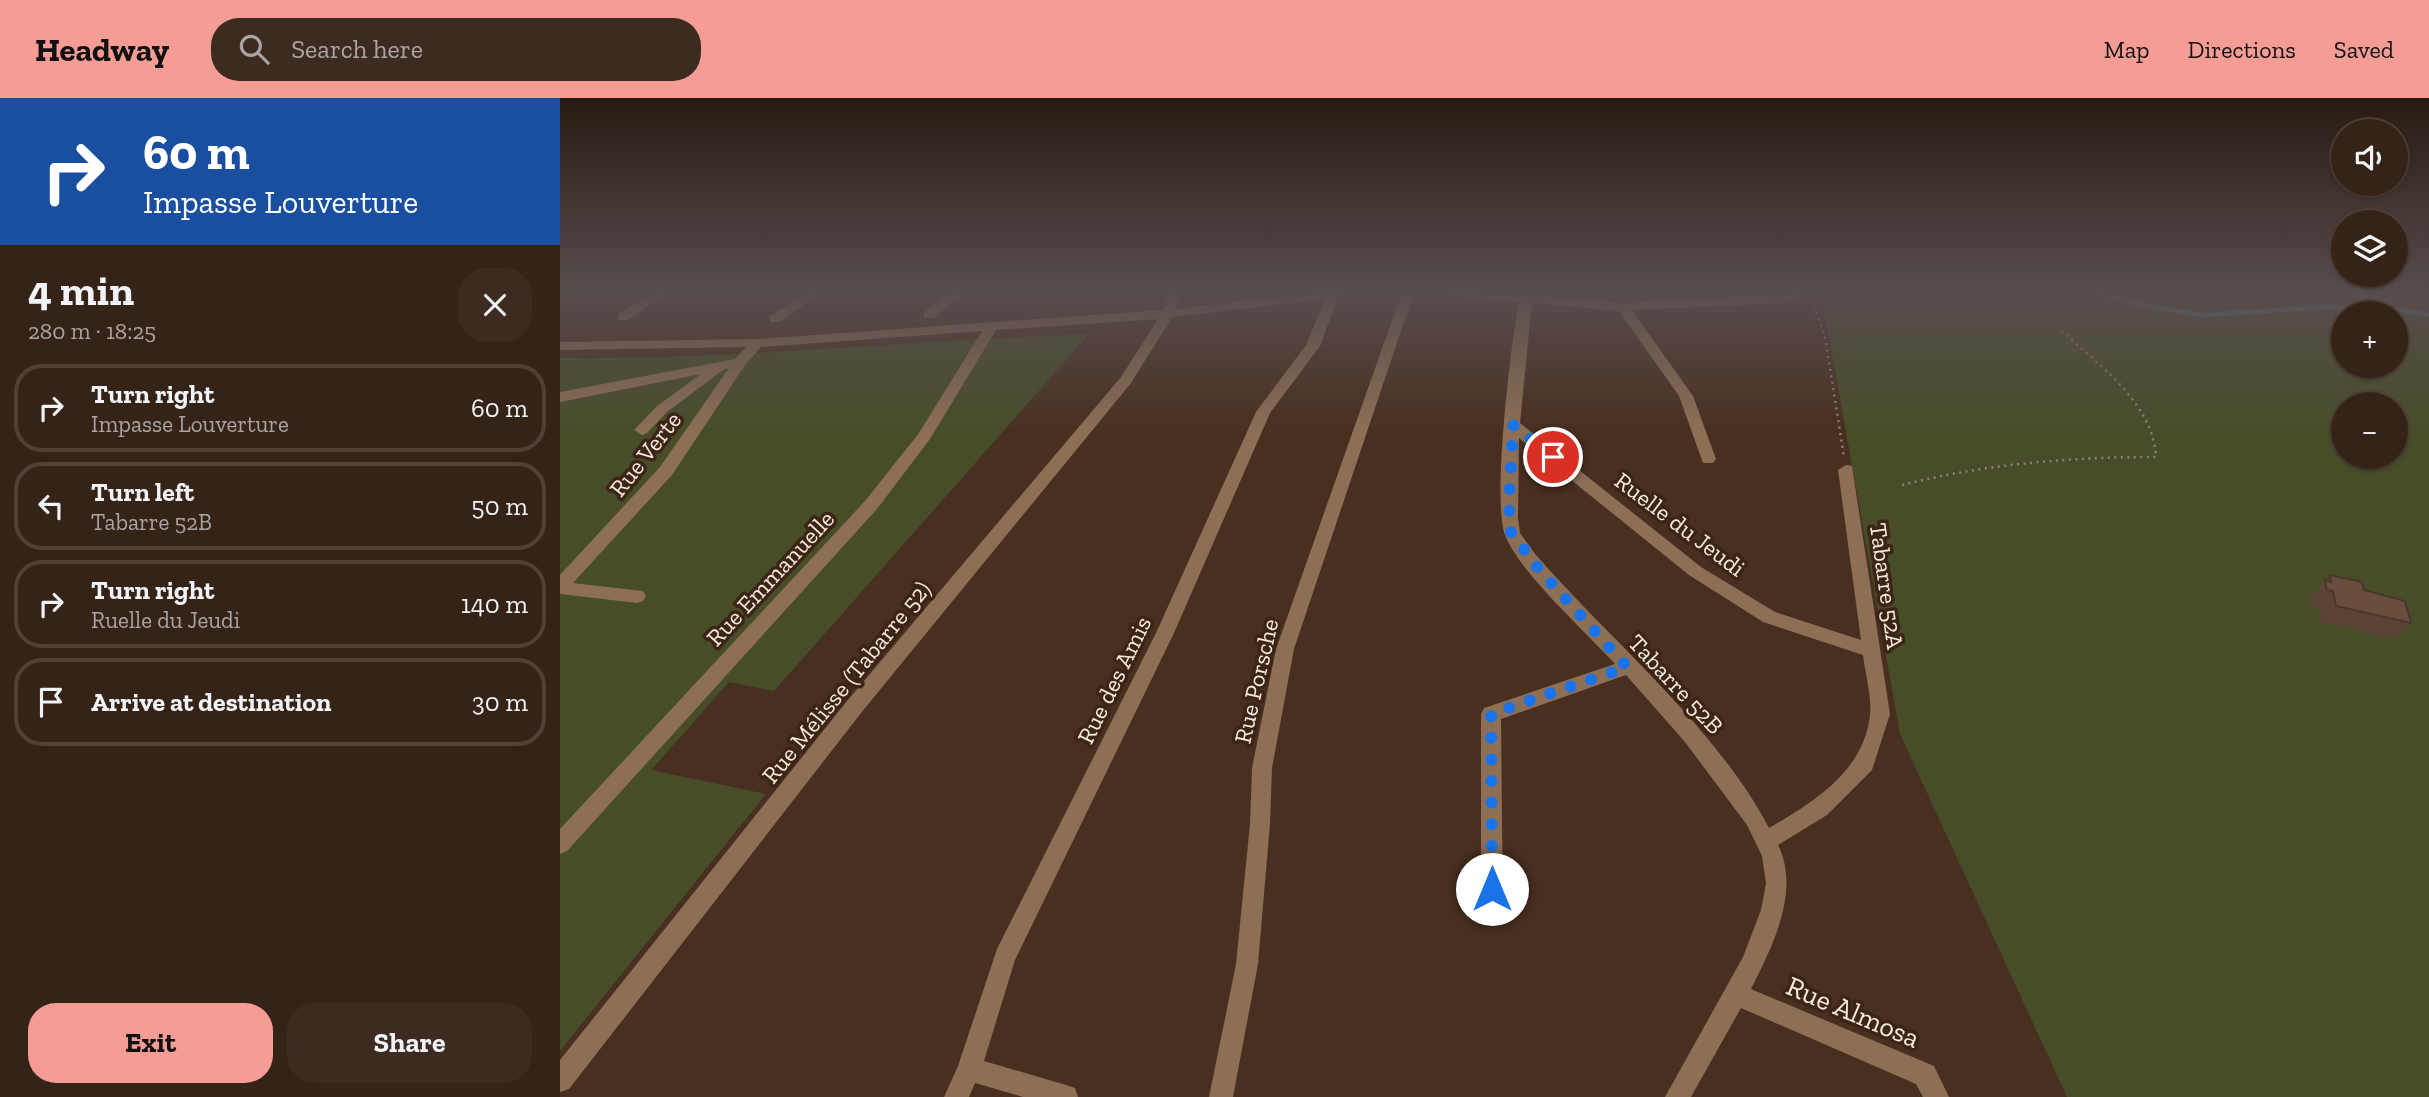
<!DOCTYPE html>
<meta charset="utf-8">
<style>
body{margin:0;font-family:"Zilla Slab",serif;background:#3d2b21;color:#f1f3f6;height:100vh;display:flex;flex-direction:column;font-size:26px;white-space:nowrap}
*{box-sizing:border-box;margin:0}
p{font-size:23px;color:#aaa4a2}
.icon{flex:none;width:38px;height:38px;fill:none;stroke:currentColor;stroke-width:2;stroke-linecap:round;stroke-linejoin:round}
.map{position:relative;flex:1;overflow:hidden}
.sheet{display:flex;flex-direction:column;background:#362318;width:560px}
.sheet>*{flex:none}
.guide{background:#1a4fa0;color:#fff;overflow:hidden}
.buttons{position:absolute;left:1771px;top:21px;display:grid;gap:14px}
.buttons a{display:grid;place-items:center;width:77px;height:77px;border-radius:50%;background:#362318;box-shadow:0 2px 5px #0004,0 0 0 2px #504037;font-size:35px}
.pin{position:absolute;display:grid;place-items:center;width:60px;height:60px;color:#fff;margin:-30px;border:4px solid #fff;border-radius:50%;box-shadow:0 2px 7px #0007}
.me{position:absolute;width:77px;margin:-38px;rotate:0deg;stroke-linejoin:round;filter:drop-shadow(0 0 5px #0008)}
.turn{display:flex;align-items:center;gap:24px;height:147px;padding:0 28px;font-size:32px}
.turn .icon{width:91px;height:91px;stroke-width:2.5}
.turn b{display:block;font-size:49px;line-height:60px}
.round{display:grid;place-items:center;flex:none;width:74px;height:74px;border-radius:28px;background:#3d2b21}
.overview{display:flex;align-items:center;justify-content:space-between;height:119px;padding:0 28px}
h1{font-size:42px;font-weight:700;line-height:52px}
.action{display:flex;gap:14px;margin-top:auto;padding:14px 28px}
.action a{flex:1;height:80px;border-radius:28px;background:#f59c95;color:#111;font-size:28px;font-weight:700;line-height:80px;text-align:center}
.action a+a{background:#3d2b21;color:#f1f3f6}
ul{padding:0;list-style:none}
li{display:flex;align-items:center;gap:21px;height:88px;margin:0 14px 10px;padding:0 14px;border:4px solid #504037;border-radius:28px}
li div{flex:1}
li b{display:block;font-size:26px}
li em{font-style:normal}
header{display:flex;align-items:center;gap:42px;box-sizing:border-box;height:98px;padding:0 35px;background:#f59c95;color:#111}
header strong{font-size:33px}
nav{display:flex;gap:38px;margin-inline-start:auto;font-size:24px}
.search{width:490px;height:63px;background:#3d2b21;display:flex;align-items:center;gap:18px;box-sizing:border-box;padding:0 24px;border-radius:28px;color:#aaa4a2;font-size:26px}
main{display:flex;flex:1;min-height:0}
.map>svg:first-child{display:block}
.green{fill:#474d29;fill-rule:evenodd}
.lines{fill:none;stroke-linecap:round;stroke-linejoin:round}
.stream{stroke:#548295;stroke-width:4.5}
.path{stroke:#958073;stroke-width:2.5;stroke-dasharray:2 4.5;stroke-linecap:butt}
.minor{fill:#8c6f55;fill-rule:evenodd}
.wall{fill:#5a4335}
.building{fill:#694e3e;stroke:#4a372b;stroke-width:2}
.route{stroke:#1a73e8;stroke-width:12;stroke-dasharray:0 21.6}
.labels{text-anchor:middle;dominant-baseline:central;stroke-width:7;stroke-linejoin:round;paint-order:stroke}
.street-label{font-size:24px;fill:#f9e9df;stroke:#3d2516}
.near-street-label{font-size:28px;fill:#f9e9df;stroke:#3d2516}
</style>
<header>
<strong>Headway</strong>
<div class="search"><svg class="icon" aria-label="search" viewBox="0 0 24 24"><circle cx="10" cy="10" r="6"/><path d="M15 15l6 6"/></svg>Search here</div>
<nav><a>Map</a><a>Directions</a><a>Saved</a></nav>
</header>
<main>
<section class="sheet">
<div class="guide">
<div class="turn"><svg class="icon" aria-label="right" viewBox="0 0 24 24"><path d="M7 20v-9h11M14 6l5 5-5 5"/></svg><div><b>60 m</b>Impasse Louverture</div></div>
</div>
<div class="overview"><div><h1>4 min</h1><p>280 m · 18:25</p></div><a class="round"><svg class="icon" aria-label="close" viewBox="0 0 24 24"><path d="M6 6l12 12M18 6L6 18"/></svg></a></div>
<ul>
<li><svg class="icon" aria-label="right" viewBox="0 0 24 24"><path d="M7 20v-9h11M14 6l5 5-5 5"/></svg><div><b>Turn right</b><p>Impasse Louverture</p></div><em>60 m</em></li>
<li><svg class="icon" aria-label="left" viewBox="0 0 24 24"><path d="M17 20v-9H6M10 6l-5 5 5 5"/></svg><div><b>Turn left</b><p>Tabarre 52B</p></div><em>50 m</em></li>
<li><svg class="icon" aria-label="right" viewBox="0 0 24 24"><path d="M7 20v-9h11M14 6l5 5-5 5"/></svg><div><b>Turn right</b><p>Ruelle du Jeudi</p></div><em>140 m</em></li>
<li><svg class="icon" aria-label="arrive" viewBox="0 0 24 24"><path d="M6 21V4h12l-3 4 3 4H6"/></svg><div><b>Arrive at destination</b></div><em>30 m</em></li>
</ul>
<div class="action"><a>Exit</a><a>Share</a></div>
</section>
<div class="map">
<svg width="1869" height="999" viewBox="0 0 1869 999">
<rect width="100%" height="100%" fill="#482f20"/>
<path class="green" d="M1261 194H1869V999H1507L1340 636ZM1783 215H1836V268H1783ZM1783 306H1836V359H1783Z
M529 236 214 593 169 584 91 672 206 696 0 953V260C177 262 352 242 529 236Z"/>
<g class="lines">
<path class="stream" d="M1535 194 1575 206 1642 217 1768 209 1822 214 1839 211 1869 217"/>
<path class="path" d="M1252 202 1265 238 1284 359
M1342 387C1425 366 1510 359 1596 359 1593 304 1538 267 1501 232"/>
<path class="minor" d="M94 194H109L68 222H58V216Z
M247 194H261L220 224H210V218Z
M391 194H405L374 220H364V214Z
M609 194H621L616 211 758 194H794L778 199 760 248 710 315 614 535 455 862 424 963 506 987 515 990 518 999H463L415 985 409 999H384L398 968 437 851 596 535 696 314 746 247 765 201 612 219 571 285 301 615 9 991 0 994V962L287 603 561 279 598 221 436 232 370 341 317 411 7 753 0 756V731L305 403 359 335 422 233 201 249 185 267 112 377 13 485 83 493 86 498 83 503 77 505 0 496V477L100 369 169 270 163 272 107 314 87 335 82 337 74 332 97 308 141 276 0 304V294L175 261 186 249 0 252V244L197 241 603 212Z
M842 194H854L734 551 712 670 710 726 698 866 673 999H649L676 866 690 726 692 670 716 551Z
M885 194 960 196 973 194V197L1063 205 1249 194 1223 205 1072 212 1133 298 1156 361 1153 365H1143L1119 298 1059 213 972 205 960 325 1141 469 1215 514 1301 542 1278 372 1286 367 1292 368 1330 616 1312 672 1267 717 1218 747C1241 793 1212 849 1191 891L1374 968 1389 999H1363L1356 986 1181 910 1131 999H1105L1183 859 1201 812 1206 785 1202 758 1187 727 1125 644 1066 577 941 621 943 816 940 824 932 827 924 824 921 816V616L924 610 1055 566C1026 534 959 474 945 437 932 404 951 244 959 204L891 198ZM959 340 1129 477 1203 524 1303 557C1305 575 1312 599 1310 617 1304 673 1254 704 1209 730 1157 630 1050 542 976 457L960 435 958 420Z"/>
</g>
<path class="wall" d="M1770 477 1804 492 1851 525 1834 541 1761 524 1758 510 1752 508 1750 499Z"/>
<path class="building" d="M1770 477 1802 484 1804 492 1845 503 1851 525 1776 508 1773 493 1767 492 1765 482 1771 484Z"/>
<linearGradient id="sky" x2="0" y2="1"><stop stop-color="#281a12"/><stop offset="0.58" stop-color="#584d4e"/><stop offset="1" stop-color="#584d4e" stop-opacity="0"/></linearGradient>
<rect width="1869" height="334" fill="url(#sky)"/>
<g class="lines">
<path class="route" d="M932 791 931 616 1067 569 978 470 951 434 949 407 953 327 993 359"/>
</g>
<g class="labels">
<g class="street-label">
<text transform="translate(85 356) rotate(-52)">Rue Verte</text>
<text transform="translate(1120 426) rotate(37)">Ruelle du Jeudi</text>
<text transform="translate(210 480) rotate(-47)">Rue Emmanuelle</text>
<text transform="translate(1327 488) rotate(82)">Tabarre 52A</text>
<text transform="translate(554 582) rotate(-64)">Rue des Amis</text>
<text transform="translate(696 583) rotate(-77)">Rue Porsche</text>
<text transform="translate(286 584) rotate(-51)">Rue Mélisse (Tabarre 52)</text>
<text transform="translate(1116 586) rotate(47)">Tabarre 52B</text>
</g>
<g class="near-street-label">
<text transform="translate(1293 914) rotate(23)">Rue Almosa</text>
</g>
</g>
</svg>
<div class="buttons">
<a><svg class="icon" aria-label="sound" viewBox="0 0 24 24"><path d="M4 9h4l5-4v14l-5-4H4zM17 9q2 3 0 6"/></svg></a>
<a><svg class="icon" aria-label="layers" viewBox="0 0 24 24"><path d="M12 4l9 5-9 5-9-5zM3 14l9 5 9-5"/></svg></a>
<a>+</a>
<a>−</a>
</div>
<div class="pin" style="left:993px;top:359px;background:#d93025"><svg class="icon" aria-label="arrive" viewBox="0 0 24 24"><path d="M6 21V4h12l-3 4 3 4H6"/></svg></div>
<svg class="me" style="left:932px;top:791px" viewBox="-20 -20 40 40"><circle r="19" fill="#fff"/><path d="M0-13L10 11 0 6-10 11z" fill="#1a73e8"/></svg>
</div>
</main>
